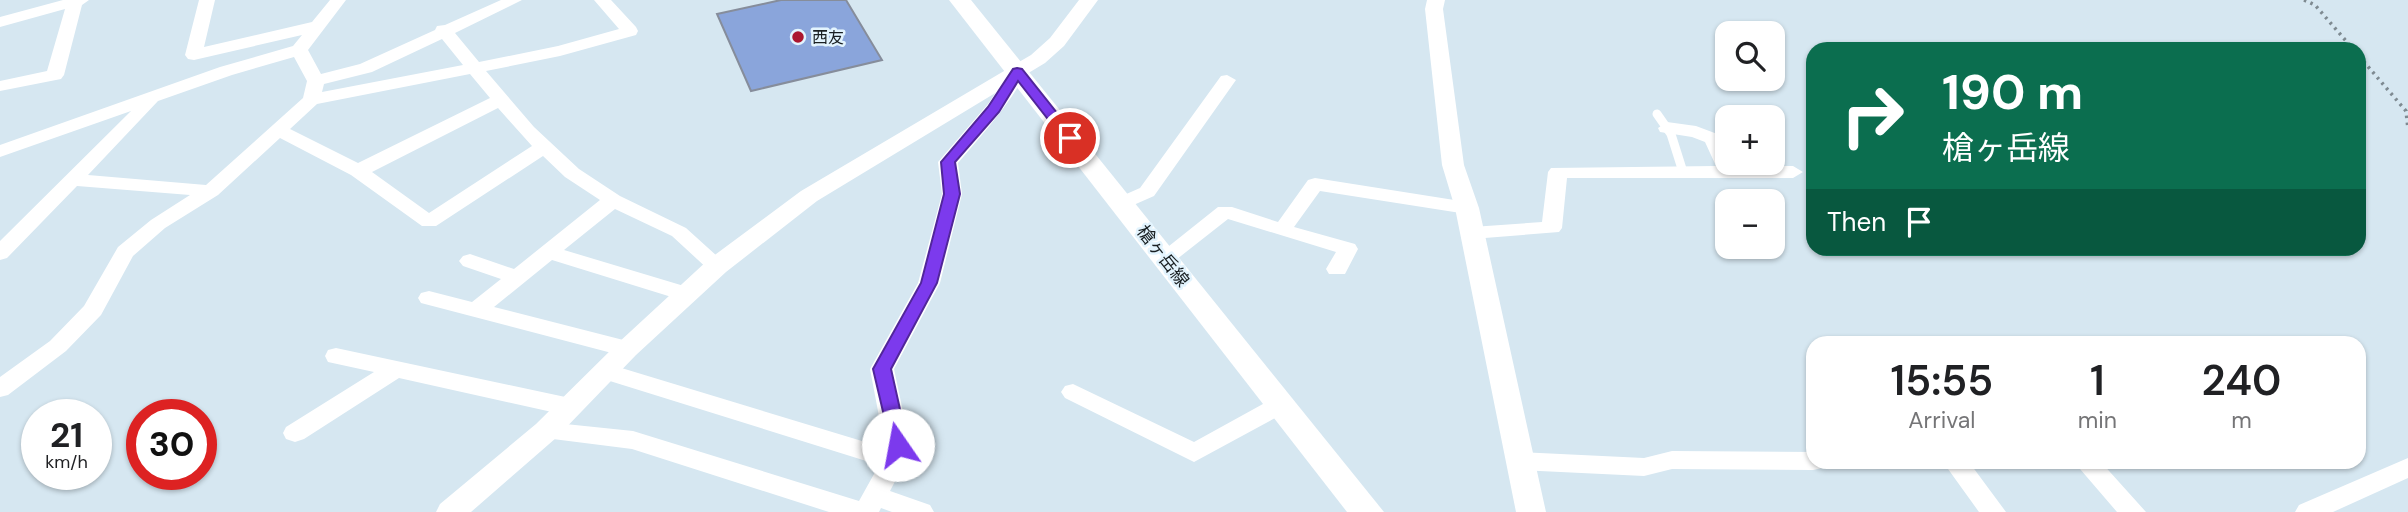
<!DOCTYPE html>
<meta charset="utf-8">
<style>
body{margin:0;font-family:"DM Sans","Noto Sans JP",sans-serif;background:#f2f2f2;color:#202124;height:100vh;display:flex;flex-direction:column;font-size:26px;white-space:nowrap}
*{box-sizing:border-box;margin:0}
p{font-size:23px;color:#757577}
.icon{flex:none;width:38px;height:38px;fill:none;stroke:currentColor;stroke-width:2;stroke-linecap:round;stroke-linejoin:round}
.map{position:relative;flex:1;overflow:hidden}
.side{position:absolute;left:1806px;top:336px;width:560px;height:133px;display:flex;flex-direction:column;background:#fff;border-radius:21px;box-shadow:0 2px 5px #0004}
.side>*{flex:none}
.guide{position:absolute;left:1806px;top:42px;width:560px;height:214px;border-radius:21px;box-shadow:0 2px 5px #0004;background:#0b6e4f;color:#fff;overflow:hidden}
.tools{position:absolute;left:1715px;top:21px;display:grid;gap:14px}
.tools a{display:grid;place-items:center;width:70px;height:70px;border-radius:14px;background:#fff;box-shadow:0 2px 5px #0004;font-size:35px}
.speed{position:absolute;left:21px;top:399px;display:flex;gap:14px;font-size:35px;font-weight:700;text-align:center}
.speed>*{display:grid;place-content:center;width:91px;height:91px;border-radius:50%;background:#fff;box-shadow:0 2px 5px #0004;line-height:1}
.speed small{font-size:18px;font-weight:400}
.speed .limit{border:10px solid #d22;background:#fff;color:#111}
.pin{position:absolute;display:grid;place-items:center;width:60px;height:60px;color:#fff;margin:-30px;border:4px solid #fff;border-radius:50%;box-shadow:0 2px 7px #0007}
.me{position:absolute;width:77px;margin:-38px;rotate:348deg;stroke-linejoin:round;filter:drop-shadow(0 0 5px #0008)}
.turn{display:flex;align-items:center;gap:24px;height:147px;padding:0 21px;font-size:32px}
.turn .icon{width:91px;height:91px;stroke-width:2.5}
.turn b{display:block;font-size:49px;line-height:60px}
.then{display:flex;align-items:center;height:66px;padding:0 21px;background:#0003;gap:14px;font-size:26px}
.eta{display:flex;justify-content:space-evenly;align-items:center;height:119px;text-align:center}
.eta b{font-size:42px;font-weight:600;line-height:49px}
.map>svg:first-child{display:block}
.building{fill:#8aa5db;stroke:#868d9b;stroke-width:2}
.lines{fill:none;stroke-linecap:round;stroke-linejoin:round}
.path{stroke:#7e8a91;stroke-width:3.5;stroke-dasharray:2.5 4.5;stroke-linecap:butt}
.service{stroke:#fff;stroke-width:9}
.minor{fill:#fff;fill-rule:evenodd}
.tertiary{fill:#fff;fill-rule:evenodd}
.secondary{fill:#fff;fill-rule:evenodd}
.route{fill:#7c3aed;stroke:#51269a;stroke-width:2}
.poi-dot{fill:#ab1630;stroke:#e3f4fe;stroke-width:2.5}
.labels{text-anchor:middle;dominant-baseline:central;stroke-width:5;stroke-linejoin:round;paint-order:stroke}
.far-poi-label{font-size:16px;fill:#191f22;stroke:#e3f4fe;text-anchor:start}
.street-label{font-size:18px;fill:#191f22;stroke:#e3f4fe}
</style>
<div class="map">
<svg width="2408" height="512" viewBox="0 0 2408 512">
<rect width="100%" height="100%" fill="#d6e7f1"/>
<path class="building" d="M781 0H846L882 60 751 91 717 14Z"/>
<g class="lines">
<path class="path" d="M2304 0 2315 5 2353 49
M2359 56 2406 111 2408 129"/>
<path class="service" d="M1657 114 1671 134 1683 172"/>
<path class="minor" d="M63 0H89L82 5 64 75 61 79 0 91V81L47 71 65 9 0 27V17Z
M199 0H215L204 47 312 22 330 0H346L308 50 321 74 360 64 435 30 437 26 445 25 501 0H522L455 33 479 62 558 46 619 29 594 0H611L636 27 638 31 636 35 560 56 486 71 534 127 579 169 620 196 686 228 728 266 724 271H710L672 236 615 209 564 250 694 289 697 294 694 299H678L552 260 494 307 635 343 638 349 635 355 627 357 421 303 418 298 421 293 429 291 472 302 501 279 463 266 459 261 463 256 470 254 514 269 600 200 565 177 543 156 436 226H422L351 175 280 138 218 195 165 228 133 256 101 315 66 351 8 395 0 397V377L50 341 84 306 118 247 151 220 190 195 77 186 7 258 0 260V241L131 111 0 157V145L220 67 293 46 302 35 194 60 188 59 185 55ZM442 39 463 65 322 92 324 84 372 72ZM294 57 307 81 303 98 206 185 88 175 158 101 232 75ZM470 74 490 98 358 163 290 129 317 104ZM498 108 532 146 429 213 372 172Z
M1018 67 1027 72C1008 106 983 134 958 163L962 194 940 283 894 369 910 445 906 460 890 491 930 505 934 512H892L881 508 879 512H829L632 449 537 437 534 431 537 425 546 422 633 431 859 501 879 465 597 377 593 371 597 365 605 363 885 448 870 369 918 283 942 194 938 162 988 104 1012 68Z
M1227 75 1236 80 1154 196 1129 207H1115L1112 203 1115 199 1140 188 1221 76Z
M1667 122 1696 126 1720 135 1727 150V163H1733L1735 166H1793L1803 172 1793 178H1567L1562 228 1559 232 1472 239 1465 237 1462 233 1465 229 1472 227 1542 222 1548 172 1551 168 1716 166 1705 142 1692 137 1660 132 1658 128Z
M1315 178 1467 202 1474 204 1477 208 1474 212 1467 214 1320 191 1294 227 1355 244 1358 249 1345 274H1329L1326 269 1336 252 1228 219 1172 263H1158L1154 258 1218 207H1232L1278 222 1308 180Z
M336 348 570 398 578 401 582 407 578 413 570 416 399 378 304 439 295 442 286 439 283 433 286 427 374 372 328 362 325 356 328 350Z
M1073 384 1194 442 1272 399 1280 396 1288 399 1292 405 1288 411 1194 462 1065 398 1061 392 1065 386Z
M1672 451 1813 452V462H1825L1822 468 1813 470 1672 469 1644 476 1520 470 1511 468 1508 461 1511 454 1520 452 1644 458Z
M2408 458V478L2333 512H2295L2299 505Z
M1943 462H1969L2006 512H1979Z
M2074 462H2101L2146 512H2117Z"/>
<path class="tertiary" d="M1079 0H1098L1064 46 1045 63 817 201 726 272 636 355 556 438 471 512H436L440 504 536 424 618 343 708 260 801 191 1031 55 1050 38Z
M1427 0H1445L1443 9 1464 165 1479 208 1546 512H1516L1455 208 1442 165 1425 9Z"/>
<path class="secondary" d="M949 0H971L1384 512H1347Z"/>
</g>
<path class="route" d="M1017 68 1022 69 1077 138 1075 141H1065L1018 81 999 112 955 162 960 194 937 283 891 369 908 445 905 450H892L873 369 921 283 944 194 941 162 988 107 1013 69Z"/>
<circle class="poi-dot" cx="798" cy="37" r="7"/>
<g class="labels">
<g class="far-poi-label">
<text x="812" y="37">西友</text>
</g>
<g class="street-label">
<text transform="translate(1163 256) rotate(52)">槍ヶ岳線</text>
</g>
</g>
</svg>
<div class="tools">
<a><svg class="icon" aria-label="search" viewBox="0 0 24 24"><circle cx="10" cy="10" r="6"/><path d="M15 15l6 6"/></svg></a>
<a>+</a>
<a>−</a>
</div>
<div class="speed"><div>21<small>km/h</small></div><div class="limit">30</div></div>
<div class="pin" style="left:1070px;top:138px;background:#d93025"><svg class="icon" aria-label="arrive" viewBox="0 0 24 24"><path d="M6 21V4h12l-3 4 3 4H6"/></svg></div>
<svg class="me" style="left:898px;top:445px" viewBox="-20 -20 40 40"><circle r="19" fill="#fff"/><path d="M0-13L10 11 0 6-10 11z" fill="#7c3aed"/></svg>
<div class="guide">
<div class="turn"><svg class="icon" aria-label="right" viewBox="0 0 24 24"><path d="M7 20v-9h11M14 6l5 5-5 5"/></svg><div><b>190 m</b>槍ヶ岳線</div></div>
<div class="then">Then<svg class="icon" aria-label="arrive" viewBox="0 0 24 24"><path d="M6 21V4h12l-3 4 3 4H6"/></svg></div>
</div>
<section class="side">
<div class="eta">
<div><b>15:55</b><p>Arrival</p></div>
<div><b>1</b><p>min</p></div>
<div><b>240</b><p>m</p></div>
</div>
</section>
</div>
